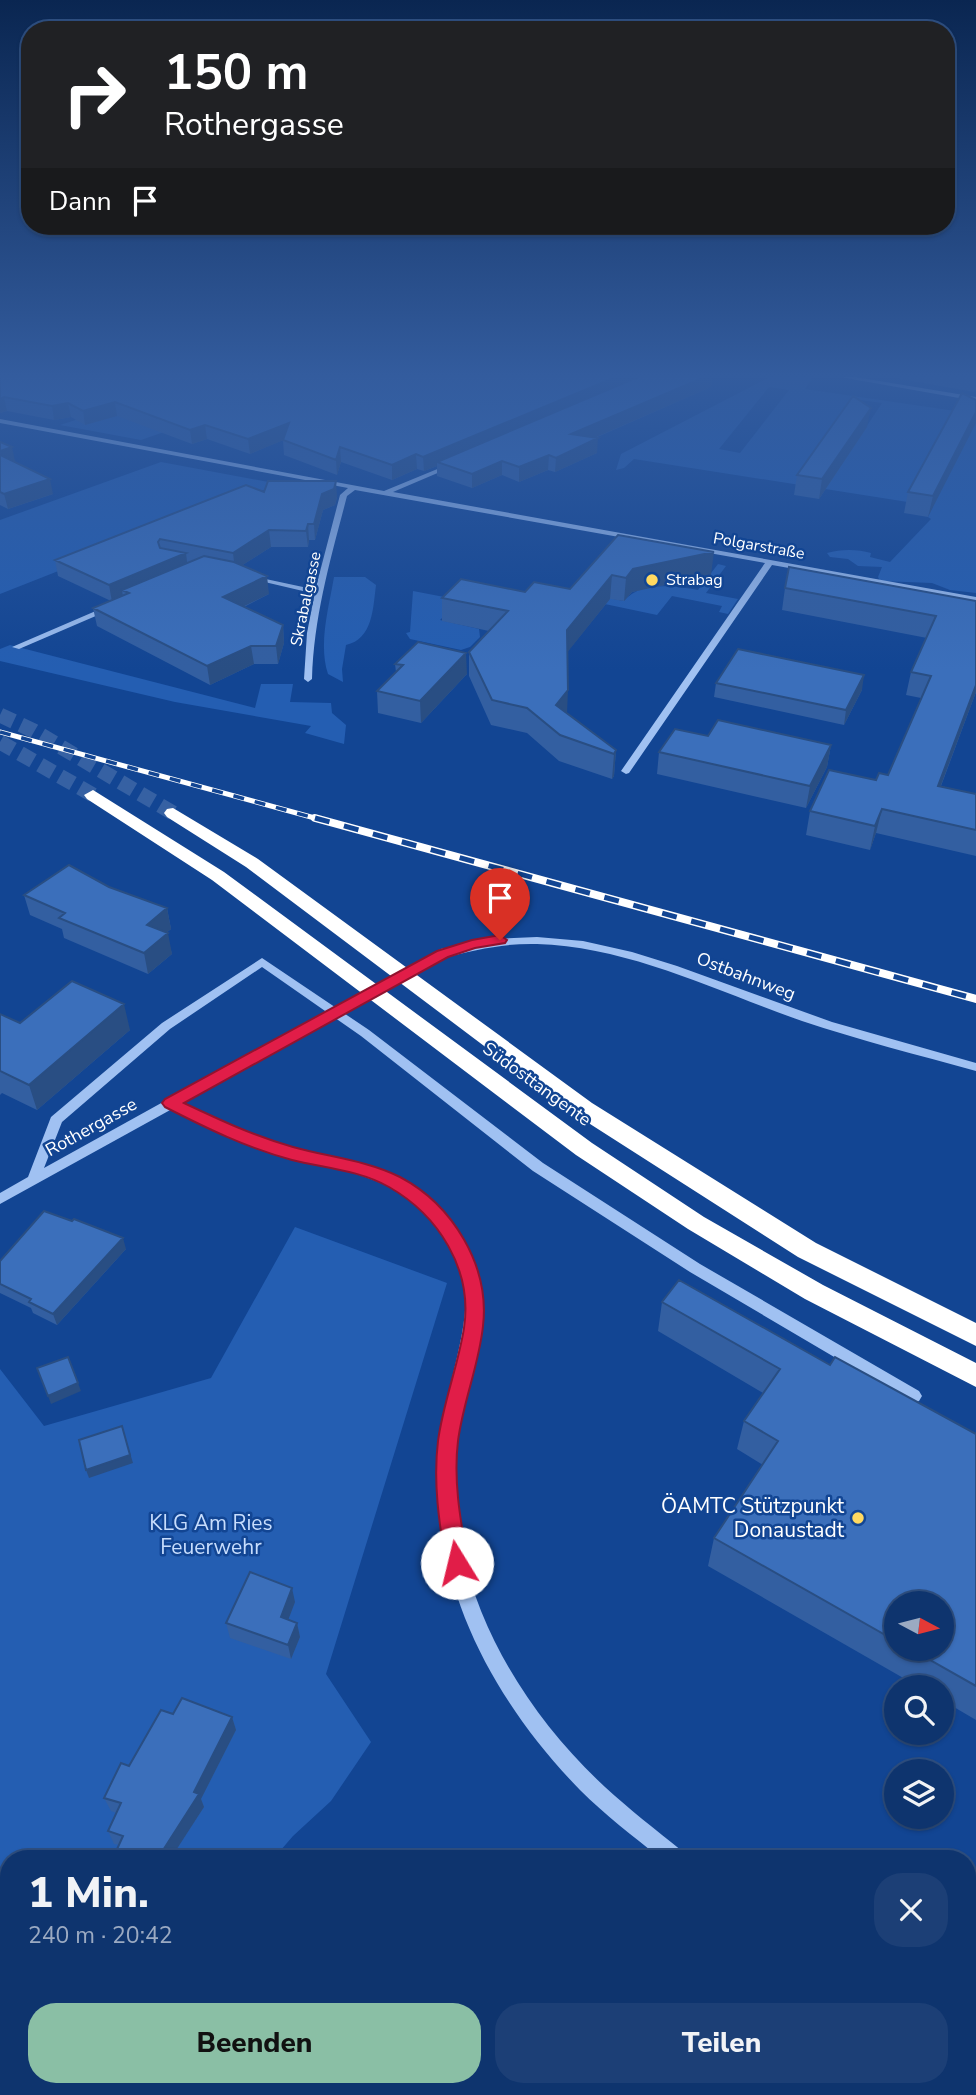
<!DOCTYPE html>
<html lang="de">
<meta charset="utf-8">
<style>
body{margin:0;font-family:"Nunito Sans",sans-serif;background:#1c3f76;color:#f1f3f6;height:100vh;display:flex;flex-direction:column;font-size:26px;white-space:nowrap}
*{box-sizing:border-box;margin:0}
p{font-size:23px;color:#9baac2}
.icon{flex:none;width:38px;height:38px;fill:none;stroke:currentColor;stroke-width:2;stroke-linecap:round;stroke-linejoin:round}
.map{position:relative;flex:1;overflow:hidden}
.details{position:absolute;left:0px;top:1850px;width:976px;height:247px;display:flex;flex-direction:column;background:#0e346e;border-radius:28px 28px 0 0;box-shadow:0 2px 5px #0004,0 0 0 2px #2e4f81}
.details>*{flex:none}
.banner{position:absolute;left:21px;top:21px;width:934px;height:214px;border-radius:28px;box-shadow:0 2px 5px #0004,0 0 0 2px #2e4f81;background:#202124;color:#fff;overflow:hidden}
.needle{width:46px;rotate:97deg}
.fabs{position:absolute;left:884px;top:1591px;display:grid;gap:14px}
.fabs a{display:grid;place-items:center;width:70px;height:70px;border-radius:50%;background:#0e346e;box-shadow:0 2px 5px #0004,0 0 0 2px #2e4f81;font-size:35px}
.pin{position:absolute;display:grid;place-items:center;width:60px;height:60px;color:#fff;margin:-72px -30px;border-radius:50% 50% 50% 0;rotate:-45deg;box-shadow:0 0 7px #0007}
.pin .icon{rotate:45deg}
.me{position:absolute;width:77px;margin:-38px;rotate:351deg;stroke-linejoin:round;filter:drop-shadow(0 0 5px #0008)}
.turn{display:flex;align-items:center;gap:24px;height:147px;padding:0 28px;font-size:32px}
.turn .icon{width:91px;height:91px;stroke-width:2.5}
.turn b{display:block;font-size:49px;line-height:60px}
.then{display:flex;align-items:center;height:66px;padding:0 28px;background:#0003;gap:14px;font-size:26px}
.round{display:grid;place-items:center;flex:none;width:74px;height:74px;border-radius:28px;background:#1c3f76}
.headline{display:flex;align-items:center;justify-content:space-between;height:119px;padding:0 28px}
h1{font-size:42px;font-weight:800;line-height:52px}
.primary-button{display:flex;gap:14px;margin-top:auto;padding:14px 28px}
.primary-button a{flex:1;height:80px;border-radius:28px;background:#8abfa5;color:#111;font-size:28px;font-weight:800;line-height:80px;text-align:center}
.primary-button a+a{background:#1c3f76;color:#f1f3f6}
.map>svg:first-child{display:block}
.green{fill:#245eb2;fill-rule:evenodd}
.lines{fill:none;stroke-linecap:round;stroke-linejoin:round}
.highway-tunnel{stroke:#3661a3;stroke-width:15;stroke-dasharray:15 8;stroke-linecap:butt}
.minor{fill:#a0c1f2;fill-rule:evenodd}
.highway{fill:#fff;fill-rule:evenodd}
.rail-far1-casing{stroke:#fff;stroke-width:5}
.rail-casing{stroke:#fff;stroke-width:8}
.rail-far1{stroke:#124593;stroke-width:3.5;stroke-dasharray:11;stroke-linecap:butt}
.rail{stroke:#124593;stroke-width:5;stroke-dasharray:15;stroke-linecap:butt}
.minor-bridge{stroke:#a0c1f2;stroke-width:11}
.wall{fill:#335fa1;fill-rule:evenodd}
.shaded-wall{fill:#294e83}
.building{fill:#3b6fbb;stroke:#294e83;stroke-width:2}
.route{fill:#e11d48;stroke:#92132f;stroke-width:2}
.poi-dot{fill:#ffd961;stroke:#124593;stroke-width:2.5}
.labels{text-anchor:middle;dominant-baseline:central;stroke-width:5;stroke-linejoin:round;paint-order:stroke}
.far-street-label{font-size:16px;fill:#fff;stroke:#124593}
.far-poi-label{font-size:16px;fill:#fff;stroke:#124593;text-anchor:start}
.street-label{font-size:18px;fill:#fff;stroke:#124593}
.near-poi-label{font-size:21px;fill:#fff;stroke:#124593;text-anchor:end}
.near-park-label{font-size:21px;fill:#c7ddfd;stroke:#124593}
</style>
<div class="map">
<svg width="976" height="2095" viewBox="0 0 976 2095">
<rect width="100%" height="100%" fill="#124593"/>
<path class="green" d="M208 377H322L141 440 60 425Z
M770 377H813L805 389 976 414V593L950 590 932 583 880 581 878 577 882 567 858 566 848 559 830 557 827 553C841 549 857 549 871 553L870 557 890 562 931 519 928 517 933 506 634 459 624 468 616 470 621 454ZM769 387 789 390 740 453 719 449ZM860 400 882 403 839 468 816 464Z
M161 462 279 484 0 594V520Z
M718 564 726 566 706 593 738 599 728 614 719 612 722 606 672 596 657 615 581 599 586 594 624 601C641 581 674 586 698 590Z
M334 577H365L376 585C373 608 373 639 346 645L342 669 343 682 328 674C318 644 329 607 334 577Z
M413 591 460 600 440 620 479 629 480 637 470 647 461 650 410 639 406 633 410 632Z
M10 645 255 708 261 684H293L290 702 331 703 332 713 346 725 344 744 305 733 311 726 175 702 0 661V649Z
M295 1227 447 1283 326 1674 371 1742 331 1801 293 1836 274 1858H9V2088H177L174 2095H8L0 2075V1369L44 1426 211 1378Z"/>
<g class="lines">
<path class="highway-tunnel" d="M0 715 34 731 173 813
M0 742 93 795"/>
<path class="minor" d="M840 377H855L976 397V401Z
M0 419 384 491 452 463 455 465 454 466 393 492 976 597V601L772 565 629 773 626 774 621 771 765 563 355 490 347 496C331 558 314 614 312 679L308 682 304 679 307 633 315 592 303 591 248 578 252 576 303 587H316L340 495 348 488 0 423Z
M105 607 112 609 19 649 12 647Z
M537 937 583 941 632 952 677 966 832 1022 976 1063V1071C918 1055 859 1040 802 1021 716 991 630 947 537 944 505 943 474 950 443 958L437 954 439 951 490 939Z
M262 958 369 1030 543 1163 700 1264 919 1391 922 1396 919 1401 914 1403 909 1401 690 1272 533 1171 361 1036 262 967 170 1029 62 1122 44 1168 295 1029H303L305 1032 303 1035 182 1103C213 1120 245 1135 279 1145 331 1160 389 1165 432 1201 516 1275 465 1354 456 1444 452 1479 455 1515 462 1549 482 1641 537 1724 605 1787 629 1809 656 1830 682 1851L685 1858H660C633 1836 605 1815 580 1790 508 1716 451 1622 440 1518 437 1482 438 1447 445 1412 459 1333 492 1277 424 1211 384 1172 324 1168 273 1153 238 1142 204 1127 172 1109L0 1204V1193L28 1177 51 1117 162 1023Z
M777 1848H805L812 1851 815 1858H767L770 1851Z
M968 2030 976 2034V2058L968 2054Z"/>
<path class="highway" d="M93 790 224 872 592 1143 704 1217 823 1285 976 1363V1387L805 1299 688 1229 576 1155 212 880 87 799 84 795Z
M173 808 258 859 592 1103 816 1243 976 1323V1346L798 1257 576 1115 246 867 167 817 164 813 167 809Z"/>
<defs>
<path id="rail-far1" d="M0 732 322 820"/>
<path id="rail" d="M315 818 976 999"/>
</defs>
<use href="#rail-far1" class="rail-far1-casing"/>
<use href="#rail" class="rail-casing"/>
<use href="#rail-far1" class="rail-far1"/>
<use href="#rail" class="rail"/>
<path class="minor-bridge" d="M299 1032 443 954"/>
</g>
<path class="wall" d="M0 377H712L711 387 595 438 597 453 555 472 548 470 519 482 502 475 472 488 437 476V466L424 471 417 469 392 480 341 462 337 475 284 455 283 440 250 454 207 439 192 444 117 416 85 425 71 417 54 420 7 411 0 413Z
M890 377H976V390L974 392Z
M976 400 928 517 904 513 908 492Z
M867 427 819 499 794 495 797 475Z
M0 442 15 461 14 462 53 494 8 509 0 505Z
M264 492 337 497 335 505 323 510 315 540H309L308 547H271L241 566 269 594 244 607 283 625 284 643 278 664H254L210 685 97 626 93 608 111 601 58 576 55 560Z
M618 535 711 575 632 592 624 601 610 599 567 652V713L616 750 614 776 612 779 559 761 527 733 491 725 469 676V652L489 631 442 621V598L570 589Z
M785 588 976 601V692L941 786 976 794V856L876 833 870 850 806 835 810 811 888 775 921 698 906 695 911 672 927 638 782 610Z
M395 664 467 674 421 723 378 713 377 691 396 672Z
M716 683 862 690 844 725 714 697Z
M708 736 831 745 827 767 806 808 657 774 659 752Z
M109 887 167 908 171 929 166 933 172 954 148 974 64 938 62 929 30 915 24 895Z
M0 1014 20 1023 130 1030 37 1110 2 1093 0 1095Z
M126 1249 57 1325 33 1313 31 1308 0 1293V1261Z
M662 1302 830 1365 976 1434V1720L942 1700V1687H919L708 1566 714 1538 763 1465 737 1449 744 1421 763 1393 658 1331ZM896 1603 942 1648H896Z
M295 1602 288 1620 297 1623 300 1637 291 1659 230 1638 226 1623Z
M173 1714 232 1717 236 1730 201 1799 204 1807 171 1858H113L119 1845 114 1844 108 1831 116 1813 111 1811 104 1798 129 1766Z"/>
<path class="shaded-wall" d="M616 377H647L437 462V466L424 471 423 457Z
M705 377H712L711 387 571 448V434Z
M4 397 7 411 0 413V399Z
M115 402 117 416 85 425 83 411Z
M68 403 71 417 54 420 52 406Z
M871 408 867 427 819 499 822 479Z
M976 412V423L928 517 933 496Z
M289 423 291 437 250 454 248 439Z
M205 425 207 439 192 444 190 430Z
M598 438 597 453 555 472 556 458Z
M12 447 15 461 0 467V451Z
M340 447 341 462 337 475 336 460Z
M416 454 417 469 392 480V465Z
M549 455 548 470 519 482V467Z
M502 461V475L472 488V474Z
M50 479 53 494 8 509 4 494Z
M336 481 337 497 335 505 323 510 315 540 314 524 322 494Z
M308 524 309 540 308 547 306 531Z
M269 530 271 547 235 570 233 553Z
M714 552 711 575 632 592 624 601 626 578 633 569Z
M186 553 188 570 122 590 123 597 112 602 109 585Z
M612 575 610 599 566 654 567 630Z
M267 576 269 594 226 615 223 597Z
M283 625 284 643 278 664 276 646Z
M251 646 254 664 210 685 207 666Z
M466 653 467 674 421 723 420 701Z
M864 675 862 690 844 725 846 710Z
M976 685V692L932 809 938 786Z
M568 690 567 714 556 705Z
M831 745 827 767 806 808 810 786Z
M616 750 614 776 612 779 614 754Z
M882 809 876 833 870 850 875 826Z
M167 908 171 929 151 945 147 925Z
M168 933 172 954 148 974 144 953Z
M124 1004 130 1030 37 1110 29 1085Z
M123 1238 126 1249 57 1325 53 1314Z
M78 1383 81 1391 51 1404 48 1396Z
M122 1426 133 1463 89 1478 86 1470Z
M292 1588 295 1602 284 1631 281 1617Z
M297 1623 300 1637 291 1659 288 1645Z
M232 1717 236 1730 201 1799 204 1807 171 1858H158L194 1792Z"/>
<path class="building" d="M0 377H616L423 457 416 454 392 465 340 447 336 460 283 440 289 423 248 439 205 425 190 430 115 402 83 411 68 403 52 406 4 397 0 399Z
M638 377H705L571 434 598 438 556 458 549 455 519 467 502 461 472 474 437 462Z
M962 393 976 400V412L933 496 908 492Z
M853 396 871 408 822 479 797 475Z
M0 442 12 447 0 451Z
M0 455 50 479 4 494 0 492Z
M268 481H336L334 489 322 494 314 524H308L306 531 269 530 233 553 160 539 158 542 160 548 186 553 109 585 55 560 246 485 264 492Z
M618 535 714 552 633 569 626 578 612 575 567 630 568 690 556 705 616 750 614 754 560 735 527 708 492 700 469 652 508 611 442 598 461 579 525 592 534 582 570 589Z
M204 556 234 562 267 576 223 597 283 625 276 646H251L207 666 93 608 129 593 122 590Z
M789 567 976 601V685L938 786 976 794V830L882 809 875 826 810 811 829 770 876 780 879 773 888 775 931 676 911 672 936 616 785 588Z
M418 642 466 653 420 701 377 691 403 665 395 664Z
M738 649 864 675 846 710 716 683Z
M718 720 831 745 810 786 659 752 675 729 708 736Z
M69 865 109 887 167 908 147 925 168 933 144 953 59 918 65 913 24 895Z
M72 981 124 1004 29 1085 0 1071V1014L20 1023Z
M44 1211 72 1221 74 1219 123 1238 53 1314 29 1302 31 1299 0 1284V1261Z
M679 1280 830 1365 835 1357 976 1434V1686L909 1648H942V1603H896V1641L714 1538 778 1441 744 1421 780 1369 662 1302Z
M68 1357 78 1383 48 1396 37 1368Z
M122 1426 130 1455 86 1470 79 1440Z
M250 1572 292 1588 281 1617 297 1623 288 1645 226 1623Z
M182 1698 232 1717 194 1792 199 1794 158 1858H113L123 1836 108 1831 121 1803 104 1798 121 1763 129 1766 161 1710 173 1714Z
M9 1916V1925L4 1923Z
M560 2088H666L676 2095H556Z"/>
<linearGradient id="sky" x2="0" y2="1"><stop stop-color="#0a2651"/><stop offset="0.56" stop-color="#335c9e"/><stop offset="1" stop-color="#335c9e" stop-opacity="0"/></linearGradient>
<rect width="976" height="670" fill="url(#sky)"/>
<path class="route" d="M500 935 507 940 505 943 475 948 448 957 184 1103C220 1120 254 1136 293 1147 328 1157 366 1160 400 1177 453 1205 490 1266 483 1326 479 1365 463 1402 458 1441 453 1482 461 1523 468 1563L464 1570 457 1573 449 1570 446 1563C439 1523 433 1482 438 1441 443 1403 458 1366 464 1328 473 1269 438 1215 389 1187 359 1170 324 1168 292 1160 247 1148 206 1128 165 1107L162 1103 165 1099 437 951 472 940Z"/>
<g class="poi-dot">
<circle cx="652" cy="580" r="7"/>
<circle cx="858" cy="1518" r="7"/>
</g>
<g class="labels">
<g class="far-street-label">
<text transform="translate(759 546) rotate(10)">Polgarstraße</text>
<text transform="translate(306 599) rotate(-78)">Skrabalgasse</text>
</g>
<g class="far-poi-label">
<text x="666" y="580">Strabag</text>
</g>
<g class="street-label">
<text transform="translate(746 976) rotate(21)">Ostbahnweg</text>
<text transform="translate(537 1084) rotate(36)">Südosttangente</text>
<text transform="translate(91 1127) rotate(-29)">Rothergasse</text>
</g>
<g class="near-poi-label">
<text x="844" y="1506">ÖAMTC Stützpunkt<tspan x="844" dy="24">Donaustadt</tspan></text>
</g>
<g class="near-park-label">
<text x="211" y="1523">KLG Am Ries<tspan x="211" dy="24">Feuerwehr</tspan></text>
</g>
</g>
</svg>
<div class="fabs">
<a><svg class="needle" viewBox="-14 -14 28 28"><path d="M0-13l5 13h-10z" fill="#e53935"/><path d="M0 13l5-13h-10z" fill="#9baac2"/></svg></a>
<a><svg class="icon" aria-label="search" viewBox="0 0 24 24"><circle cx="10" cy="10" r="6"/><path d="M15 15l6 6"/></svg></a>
<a><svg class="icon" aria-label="layers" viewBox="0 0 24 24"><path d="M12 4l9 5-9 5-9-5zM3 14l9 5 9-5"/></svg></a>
</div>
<div class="pin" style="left:500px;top:940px;background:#d93025"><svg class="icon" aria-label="arrive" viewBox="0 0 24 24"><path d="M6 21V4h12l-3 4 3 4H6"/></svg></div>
<svg class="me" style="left:457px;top:1563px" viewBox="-20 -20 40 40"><circle r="19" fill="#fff"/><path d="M0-13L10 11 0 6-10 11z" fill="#e11d48"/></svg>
<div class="banner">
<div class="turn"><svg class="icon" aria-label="right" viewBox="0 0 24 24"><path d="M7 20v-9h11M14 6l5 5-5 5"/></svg><div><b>150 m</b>Rothergasse</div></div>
<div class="then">Dann<svg class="icon" aria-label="arrive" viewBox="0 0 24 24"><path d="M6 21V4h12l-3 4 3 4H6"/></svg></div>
</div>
<section class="details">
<div class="headline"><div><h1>1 Min.</h1><p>240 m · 20:42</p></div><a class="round"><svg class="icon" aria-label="close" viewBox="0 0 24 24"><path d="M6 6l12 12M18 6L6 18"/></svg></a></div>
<div class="primary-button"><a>Beenden</a><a>Teilen</a></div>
</section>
</div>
